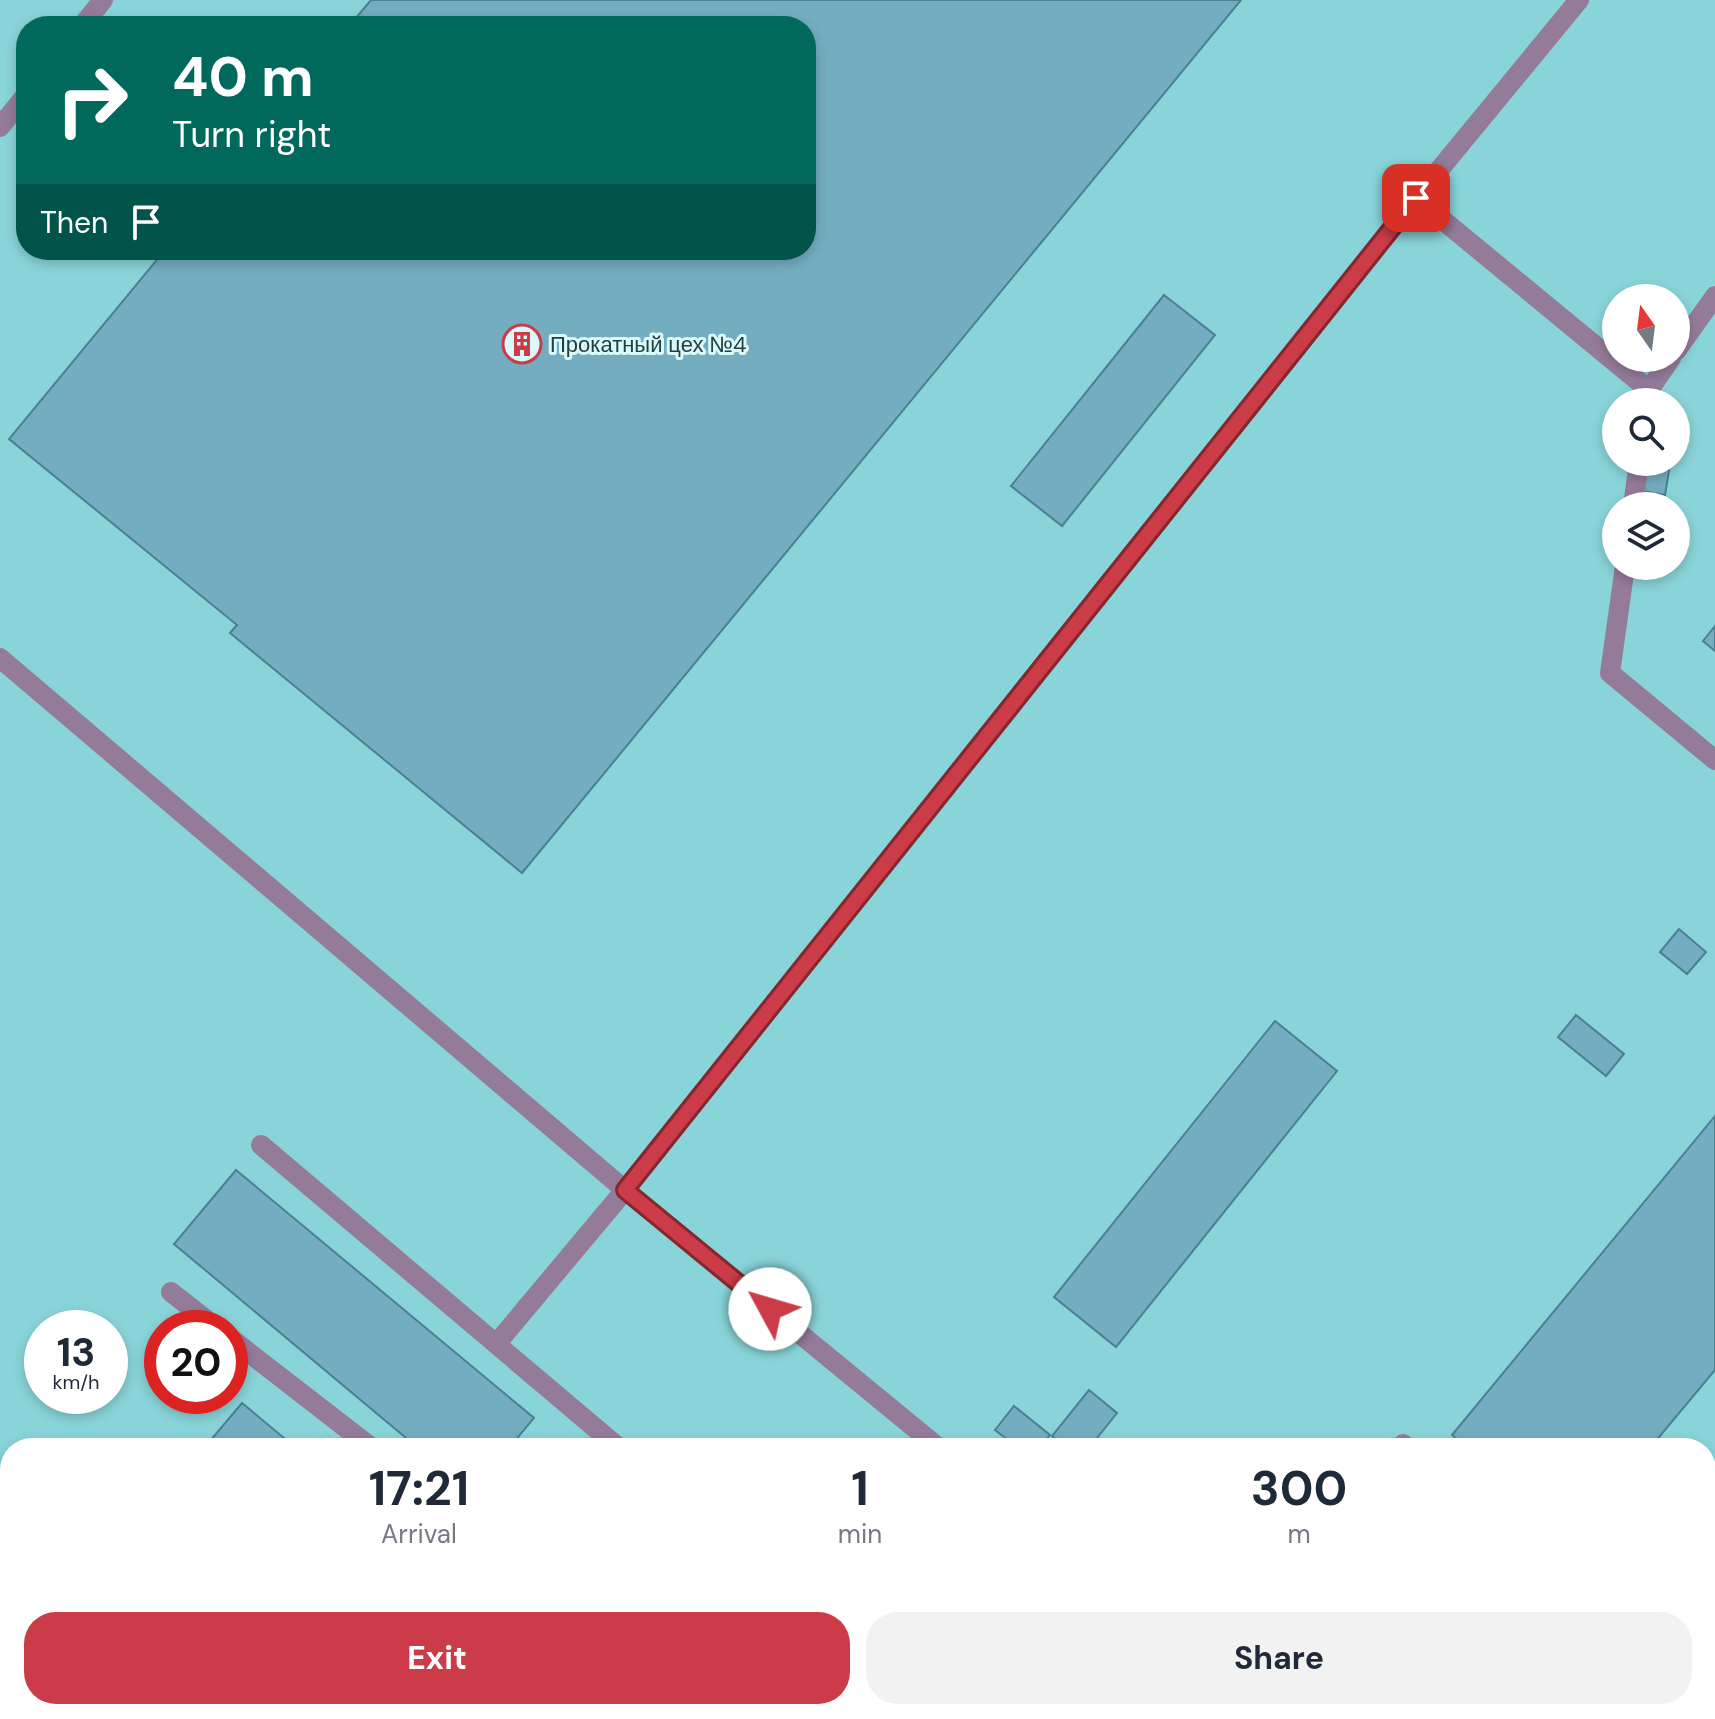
<!DOCTYPE html>
<meta charset="utf-8">
<style>
body{margin:0;font-family:"DM Sans",sans-serif;background:#f2f2f3;color:#1f2937;height:100vh;display:flex;flex-direction:column;font-size:30px;white-space:nowrap}
*{box-sizing:border-box;margin:0}
p{font-size:26px;color:#747a83}
.icon{flex:none;width:44px;height:44px;fill:none;stroke:currentColor;stroke-width:2;stroke-linecap:round;stroke-linejoin:round}
.map{position:relative;flex:1;overflow:hidden}
.panel{position:absolute;left:0px;top:1438px;width:1716px;height:282px;display:flex;flex-direction:column;background:#fff;border-radius:32px 32px 0 0;box-shadow:0 4px 12px #0003}
.panel>*{flex:none}
.guide{position:absolute;left:16px;top:16px;width:800px;height:244px;border-radius:32px;box-shadow:0 4px 12px #0003;background:#00695c;color:#fff;overflow:hidden}
.needle{width:52px;rotate:346deg}
.tools{position:absolute;left:1602px;top:284px;display:grid;gap:16px}
.tools a{display:grid;place-items:center;width:88px;height:88px;border-radius:50%;background:#fff;box-shadow:0 4px 12px #0003;font-size:40px}
.speed{position:absolute;left:24px;top:1310px;display:flex;gap:16px;font-size:40px;font-weight:700;text-align:center}
.speed>*{display:grid;place-content:center;width:104px;height:104px;border-radius:50%;background:#fff;box-shadow:0 4px 12px #0003;line-height:1}
.speed small{font-size:20px;font-weight:400}
.speed .limit{border:12px solid #d22;background:#fff;color:#111}
.pin{position:absolute;display:grid;place-items:center;width:68px;height:68px;color:#fff;margin:-34px;border-radius:16px;box-shadow:0 4px 12px #0006}
.me{position:absolute;width:88px;margin:-44px;rotate:309deg;stroke-linejoin:round;filter:drop-shadow(0 0 6px #0008)}
.turn{display:flex;align-items:center;gap:28px;height:168px;padding:0 24px;font-size:36px}
.turn .icon{width:104px;height:104px;stroke-width:2.5}
.turn b{display:block;font-size:56px;line-height:68px}
.then{display:flex;align-items:center;height:76px;padding:0 24px;background:#0003;gap:16px;font-size:30px}
.eta{display:flex;justify-content:space-evenly;align-items:center;height:136px;text-align:center}
.eta b{font-size:48px;font-weight:700;line-height:56px}
.primary-button{display:flex;gap:16px;margin-top:auto;padding:16px 24px}
.primary-button a{flex:1;height:92px;border-radius:32px;background:#cc3c48;color:#fff;font-size:32px;font-weight:700;line-height:92px;text-align:center}
.primary-button a+a{background:#f2f2f3;color:#1f2937}
.map>svg:first-child{display:block}
.built{fill:#89d4d9;fill-rule:evenodd}
.building{fill:#74adc0;stroke:#498193;stroke-width:2}
.lines{fill:none;stroke-linecap:round;stroke-linejoin:round}
.minor{stroke:#957b9a;stroke-width:20}
.route-casing{stroke:#85272f;stroke-width:20}
.route{stroke:#cc3c48;stroke-width:14}
.labels{text-anchor:middle;dominant-baseline:central;stroke-width:6;stroke-linejoin:round;paint-order:stroke}
.poi-label{font-size:22px;fill:#243f40;stroke:#daf9fb;text-anchor:start}
</style>
<div class="map">
<svg width="1715" height="1719" viewBox="0 0 1715 1719">
<rect width="100%" height="100%" fill="#9edfe3"/>
<path class="built" d="M0 0H1715V1719H0ZM26 26H806V250H26ZM1616 298H1676V358H1616ZM1616 402H1676V462H1616ZM1616 506H1676V566H1616ZM42 1328H110V1396H42ZM162 1328H230V1396H162ZM10 1448H1706V1710H10Z"/>
<path class="building" d="M371 0H1241L522 873 230 633 237 625 9 439 165 250H806V26H349Z
M1164 295 1215 335 1062 526 1011 486Z
M1641 462 1670 465 1665 495 1636 490Z
M1715 626V651L1703 641Z
M1679 929 1706 952 1687 974 1660 952Z
M1576 1015 1624 1054 1606 1076 1558 1037Z
M1275 1021 1337 1071 1116 1347 1054 1297Z
M1715 1116V1370L1650 1448H1467L1452 1435Z
M236 1170 534 1418 509 1448H418L174 1244Z
M1089 1390 1117 1413 1089 1448H1067L1052 1436Z
M242 1403 296 1448H204Z
M1014 1406 1050 1435 1039 1448H1018L995 1430Z
M0 1594 10 1603V1710H136L146 1719H0Z
M1715 1661V1719H1668L1676 1710H1706V1672Z
M491 1710H890L901 1719H484Z
M1369 1710H1424L1417 1719H1380Z"/>
<g class="lines">
<path class="minor" d="M82 26 103 0
M0 127 26 95
M1416 198 1579 0
M1676 351 1715 296
M1633 506 1639 462
M1625 566 1610 673 1715 760
M0 658 625 1190 939 1448
M261 1145 619 1448
M171 1292 217 1328
M230 1338 372 1448
M497 1343 625 1190 1416 198 1649 390 1671 358
M1403 1444 1408 1448
M1706 1669 1715 1658
M1258 1710 1269 1719
M1664 1719 1671 1710"/>
</g>
<g class="lines">
<defs>
<path id="route" d="M770 1309 625 1190 1416 198"/>
</defs>
<use href="#route" class="route-casing"/>
<use href="#route" class="route"/>
</g>
<defs>
<symbol id="building-ring" viewBox="-11 -11 22 22"><circle r="9.5" fill="#daf9fb" stroke="#cc3c48" stroke-width="1.5"/><path d="M-4-6H4V6H1V3H-1V6H-4ZM-2.5-4.3h1.7v1.8h-1.7ZM.8-4.3h1.7v1.8H.8ZM-2.5-1h1.7V.8h-1.7ZM.8-1h1.7V.8H.8Z" fill="#cc3c48"/></symbol>
</defs>
<g fill-rule="evenodd">
<use href="#building-ring" x="500" y="322" width="44" height="44"/>
</g>
<g class="labels">
<g class="poi-label">
<text x="550" y="344">Прокатный цех №4</text>
</g>
</g>
</svg>
<div class="tools">
<a><svg class="needle" viewBox="-14 -14 28 28"><path d="M0-13l5 13h-10z" fill="#e53935"/><path d="M0 13l5-13h-10z" fill="#747a83"/></svg></a>
<a><svg class="icon" aria-label="search" viewBox="0 0 24 24"><circle cx="10" cy="10" r="6"/><path d="M15 15l6 6"/></svg></a>
<a><svg class="icon" aria-label="layers" viewBox="0 0 24 24"><path d="M12 4l9 5-9 5-9-5zM3 14l9 5 9-5"/></svg></a>
</div>
<div class="speed"><div>13<small>km/h</small></div><div class="limit">20</div></div>
<div class="pin" style="left:1416px;top:198px;background:#d93025"><svg class="icon" aria-label="arrive" viewBox="0 0 24 24"><path d="M6 21V4h12l-3 4 3 4H6"/></svg></div>
<svg class="me" style="left:770px;top:1309px" viewBox="-20 -20 40 40"><circle r="19" fill="#fff"/><path d="M0-13L10 11 0 6-10 11z" fill="#cc3c48"/></svg>
<div class="guide">
<div class="turn"><svg class="icon" aria-label="right" viewBox="0 0 24 24"><path d="M7 20v-9h11M14 6l5 5-5 5"/></svg><div><b>40 m</b>Turn right</div></div>
<div class="then">Then<svg class="icon" aria-label="arrive" viewBox="0 0 24 24"><path d="M6 21V4h12l-3 4 3 4H6"/></svg></div>
</div>
<section class="panel">
<div class="eta">
<div><b>17:21</b><p>Arrival</p></div>
<div><b>1</b><p>min</p></div>
<div><b>300</b><p>m</p></div>
</div>
<div class="primary-button"><a>Exit</a><a>Share</a></div>
</section>
</div>
